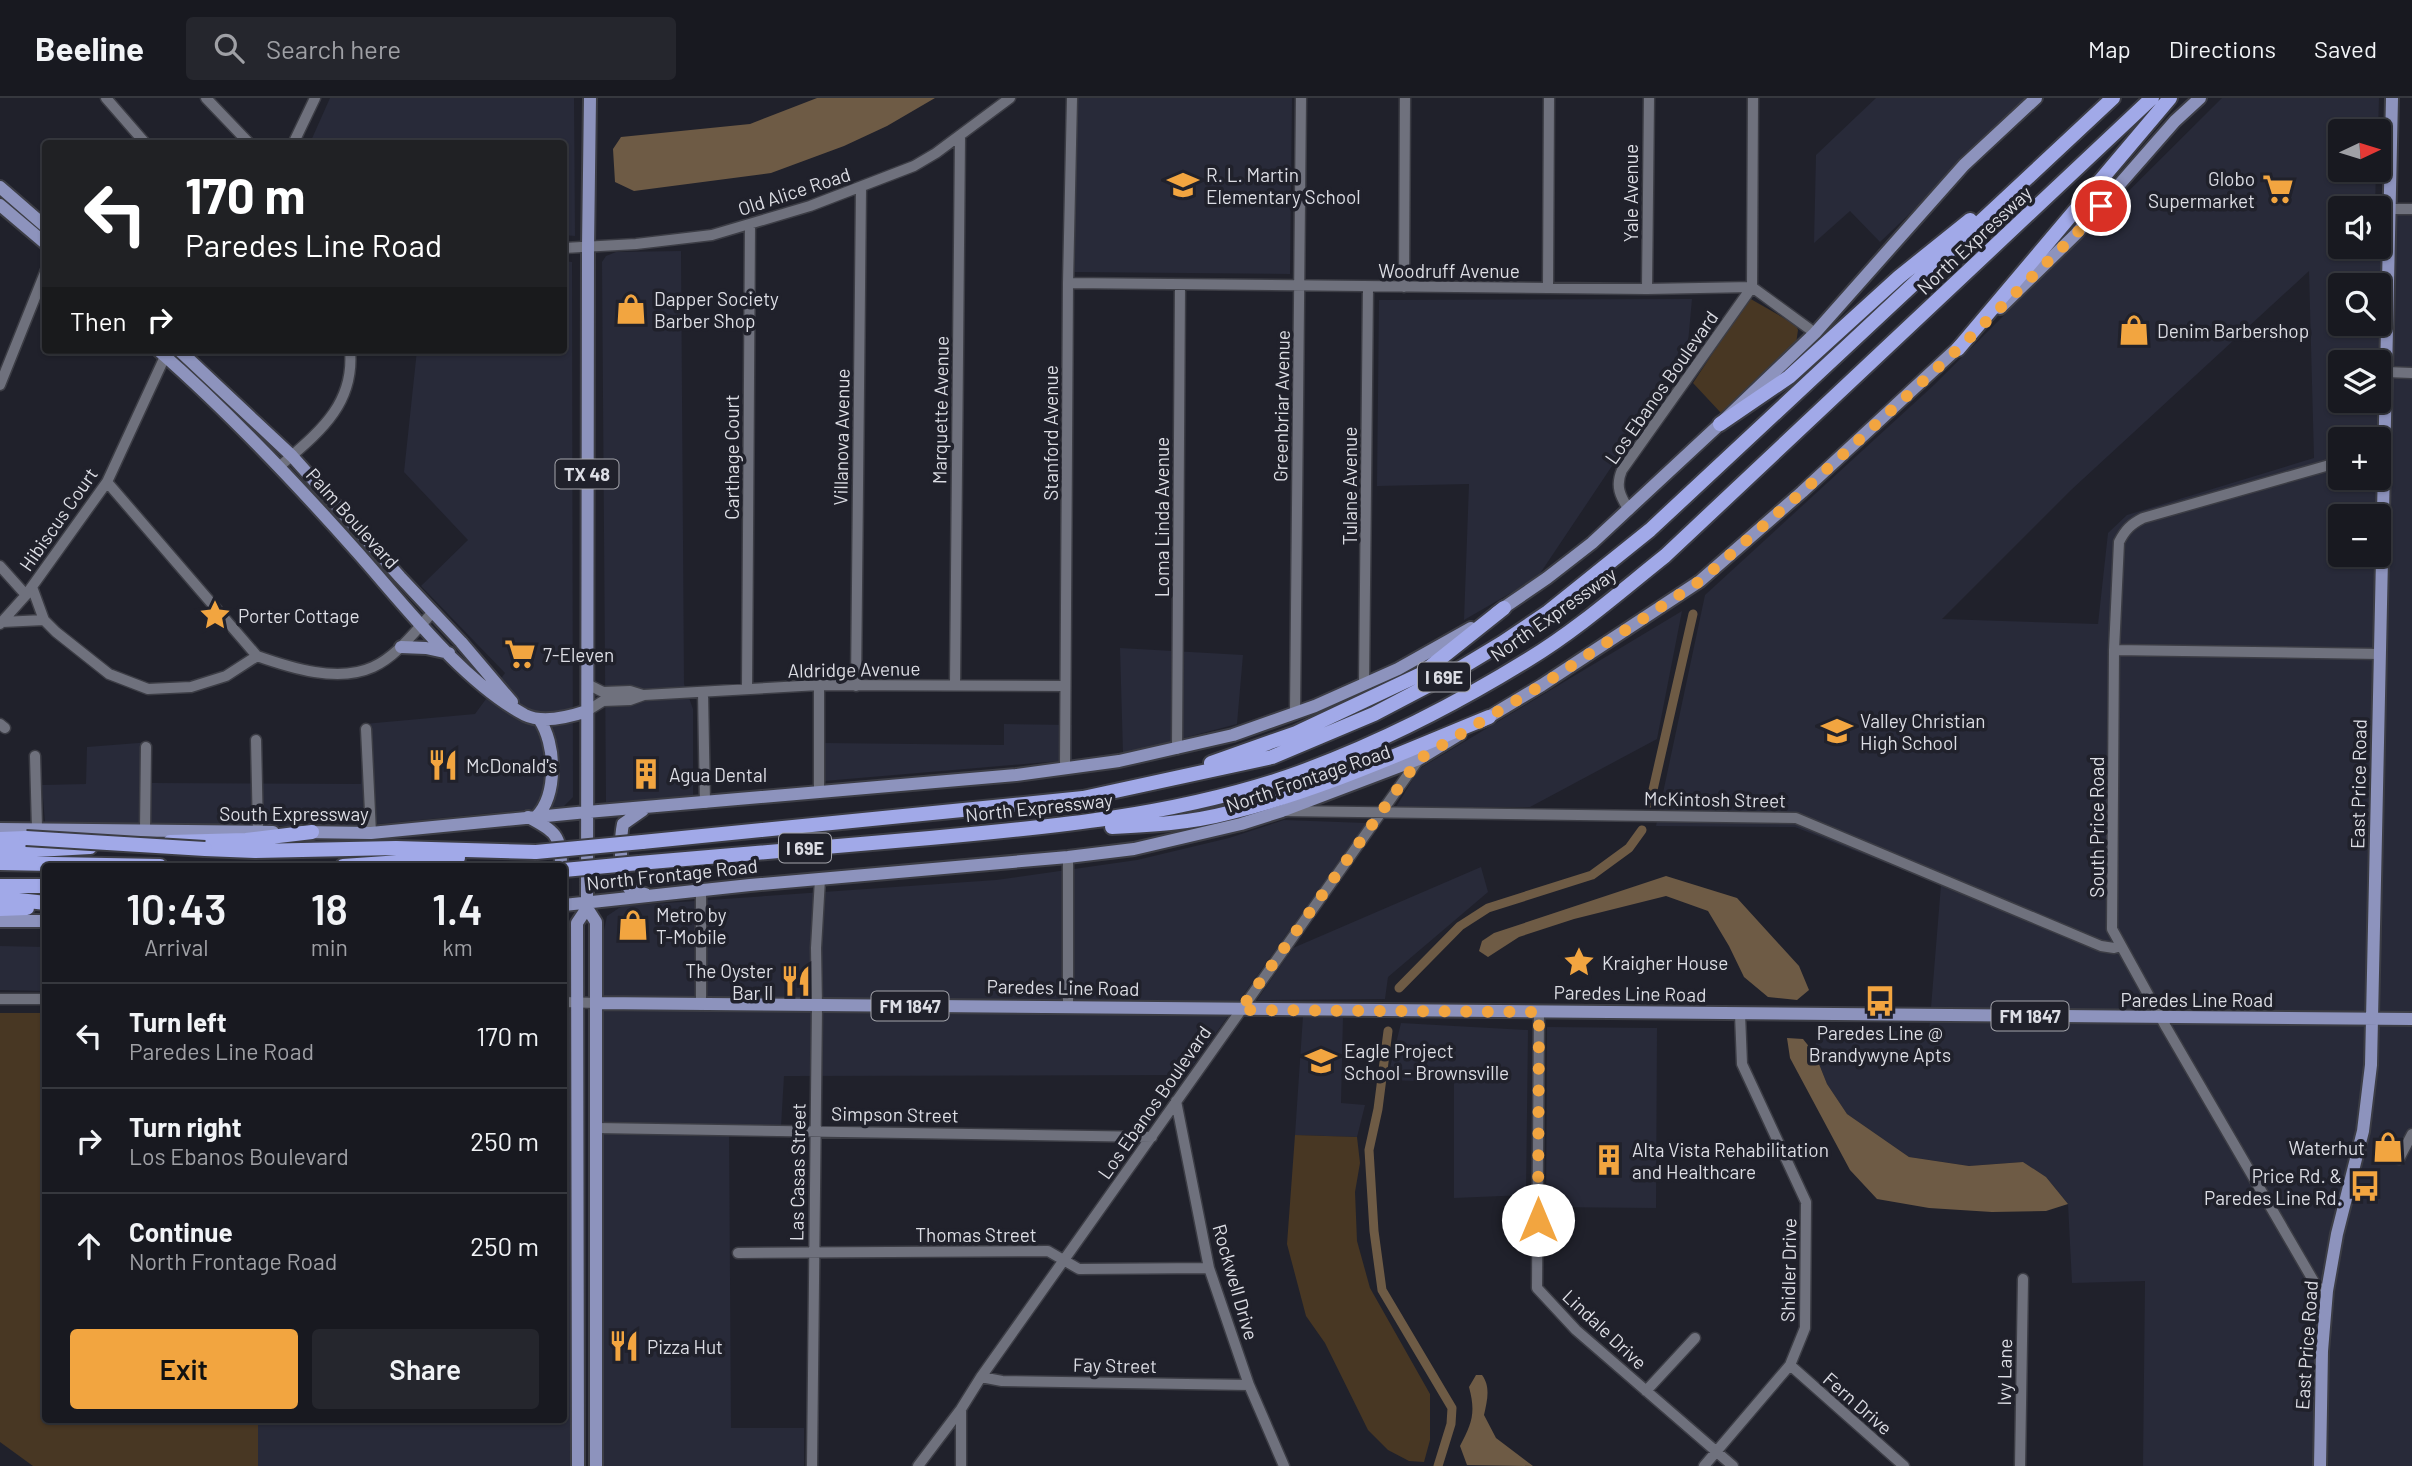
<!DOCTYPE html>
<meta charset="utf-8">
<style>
body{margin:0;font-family:Barlow,sans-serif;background:#25262d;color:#f1f3f6;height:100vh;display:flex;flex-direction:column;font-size:26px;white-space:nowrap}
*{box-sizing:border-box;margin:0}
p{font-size:23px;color:#9fa0a5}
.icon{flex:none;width:38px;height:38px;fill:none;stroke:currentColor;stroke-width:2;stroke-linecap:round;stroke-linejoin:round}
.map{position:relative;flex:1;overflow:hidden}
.details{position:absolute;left:42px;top:765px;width:525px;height:560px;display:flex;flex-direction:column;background:#181920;border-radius:7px;box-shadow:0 2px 5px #0004,0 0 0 2px #36383e}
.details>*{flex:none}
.banner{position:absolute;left:42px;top:42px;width:525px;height:214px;border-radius:7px;box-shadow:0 2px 5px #0004,0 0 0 2px #36383e;background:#202124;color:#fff;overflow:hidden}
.needle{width:46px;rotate:86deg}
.controls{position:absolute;left:2328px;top:21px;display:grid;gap:14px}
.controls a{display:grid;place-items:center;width:63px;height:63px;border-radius:7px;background:#181920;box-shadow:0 2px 5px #0004,0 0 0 2px #36383e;font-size:35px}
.pin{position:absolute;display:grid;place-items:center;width:60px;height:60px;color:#fff;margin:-30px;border:4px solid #fff;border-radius:50%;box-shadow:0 2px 7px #0007}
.me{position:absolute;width:77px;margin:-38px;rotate:0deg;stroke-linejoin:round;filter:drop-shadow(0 0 5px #0008)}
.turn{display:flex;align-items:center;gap:24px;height:147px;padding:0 28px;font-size:32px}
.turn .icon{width:91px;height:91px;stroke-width:2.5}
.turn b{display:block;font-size:49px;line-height:60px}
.then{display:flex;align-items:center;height:66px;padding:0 28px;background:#0003;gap:14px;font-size:26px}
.eta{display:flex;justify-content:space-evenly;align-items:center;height:119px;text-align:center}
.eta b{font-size:42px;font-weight:600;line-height:49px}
.cta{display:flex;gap:14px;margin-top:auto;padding:14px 28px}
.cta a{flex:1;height:80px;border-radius:7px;background:#f2a540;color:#111;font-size:28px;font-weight:600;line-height:80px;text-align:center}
.cta a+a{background:#25262d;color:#f1f3f6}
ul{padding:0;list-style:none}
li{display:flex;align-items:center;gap:21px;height:105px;padding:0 28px;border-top:2px solid #36383e}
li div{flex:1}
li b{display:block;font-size:26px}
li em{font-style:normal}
header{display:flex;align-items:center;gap:42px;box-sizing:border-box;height:98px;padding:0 35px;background:#181920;border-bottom:2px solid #36383e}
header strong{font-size:33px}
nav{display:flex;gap:38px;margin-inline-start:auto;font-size:24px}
.search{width:490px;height:63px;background:#25262d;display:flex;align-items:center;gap:18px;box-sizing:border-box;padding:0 24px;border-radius:7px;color:#9fa0a5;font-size:26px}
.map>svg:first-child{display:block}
.built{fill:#282a39;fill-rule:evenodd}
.green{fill:#483723}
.water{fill:#6e5b45}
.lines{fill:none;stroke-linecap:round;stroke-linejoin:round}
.canal{stroke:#6e5b45;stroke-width:9}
.minor-casing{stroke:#3c3d45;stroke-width:13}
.major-casing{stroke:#3c3d45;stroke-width:16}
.highway-casing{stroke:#3c3d45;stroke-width:18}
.minor{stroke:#6f717d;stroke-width:10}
.major{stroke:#8d93bd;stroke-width:12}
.highway{stroke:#a1a9e8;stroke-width:14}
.highway-bridge-casing{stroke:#3c3d45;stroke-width:18;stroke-linecap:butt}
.highway-bridge{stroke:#a1a9e8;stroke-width:14}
.route{stroke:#f2a540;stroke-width:12;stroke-dasharray:0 21.6}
.labels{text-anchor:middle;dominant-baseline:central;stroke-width:7;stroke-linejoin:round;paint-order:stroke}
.shield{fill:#20212b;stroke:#a4a5ac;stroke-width:2}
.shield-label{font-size:18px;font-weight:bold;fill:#dcdde4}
.poi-label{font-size:19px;fill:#dcdde4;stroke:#20212b;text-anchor:start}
.street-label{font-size:19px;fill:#dcdde4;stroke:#20212b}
</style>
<header>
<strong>Beeline</strong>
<div class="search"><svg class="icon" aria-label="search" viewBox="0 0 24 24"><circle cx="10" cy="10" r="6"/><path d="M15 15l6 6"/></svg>Search here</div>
<nav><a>Map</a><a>Directions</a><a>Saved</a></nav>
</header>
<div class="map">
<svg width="2412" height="1368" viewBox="0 0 2412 1368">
<rect width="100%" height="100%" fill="#20212b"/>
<path class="built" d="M330 0H574L575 138 564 137V46L310 45Z
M1077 0H1292L1290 176 1074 174Z
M1876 0H2031L1880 144 1850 113 1814 145 1816 57Z
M2222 0H2379L2378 33H2340V72H2376L2375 110H2340V149H2378V111L2412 112V1368H2143L2145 1183 2072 1185 2068 1106 2046 1079 2023 1064 1969 1068 1909 1059 1847 1016 1827 986 1815 956 1817 931 1929 934 1941 787 1795 729 1656 728 1705 497 1935 286ZM2309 173 2314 360 2127 417 2108 435 2098 526 1942 521 2071 392ZM2340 187H2378V226H2340ZM2340 264H2378V303H2340ZM2340 341H2378V380H2340ZM2340 418H2378V457H2340Z
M681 153 684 586 693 611V698L606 704 602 164 606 158 616 154Z
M564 163 572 164 573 699 564 708 347 729 45 725 42 687 86 686 87 649 151 644V685L361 686 364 626 475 616 505 575 421 488 468 442 404 374 417 252H564Z
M1692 201 1687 256 1537 480 1464 522 1469 386 1377 388 1379 202Z
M1682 513 1657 641 1530 709H1396L1419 671Z
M1120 550 1243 557 1237 626 1123 656Z
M1004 626 1072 627V662L824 683V645L1004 647Z
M1284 722 1366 725 1186 977 784 978 781 1029H729L731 1330H804V1368H603V837L607 818 622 808 996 782 1137 762 1229 740Z
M1481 769 1488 794 1388 879 1385 901 1257 902 1293 850Z
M0 848 45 849V893L0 892Z
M564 914 571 915V1368H258V1321H564Z
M1303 918 1343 920 1341 1005 1365 1007 1357 1039 1295 1037Z
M1401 925 1528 932 1526 1097 1454 1100V984L1387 982Z
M1547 929 1657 930 1656 1110 1546 1109Z"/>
<path class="green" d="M1749 200 1796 227 1798 232 1796 246 1721 315 1693 285Z
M0 915H45L46 1321H258V1368H33L0 1344Z
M1295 1037 1357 1039 1360 1065 1355 1094 1357 1143 1370 1190 1430 1296V1342L1424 1364 1409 1363 1388 1352 1368 1332 1325 1245 1306 1218 1287 1146Z"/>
<path class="water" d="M817 0H935L887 28 844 48 771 75 634 93 615 84 613 51 621 39 750 26Z
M1666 778 1737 800 1799 868 1809 892 1797 902 1768 899 1744 879 1729 848 1708 813 1666 798 1574 821 1519 839 1488 859 1479 853 1482 843 1494 835Z
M1787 940 1803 941 1815 956 1827 986 1847 1016 1909 1059 1969 1068 2023 1064 2046 1079 2068 1106 2046 1113 1992 1114 1929 1110 1877 1101 1850 1072 1790 960Z
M1476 1277H1482C1491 1289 1487 1303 1484 1317L1496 1340 1533 1368 1467 1367 1460 1348C1472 1325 1476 1315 1469 1289Z"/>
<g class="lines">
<path class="canal" d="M1650 705 1693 516
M1399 890 1460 828 1488 810 1592 777 1629 750 1642 732
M1388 933 1378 1011 1369 1052 1374 1133 1382 1192 1452 1310 1451 1326 1438 1368"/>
<defs>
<path id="minor" d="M106 0 146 46
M206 0 250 46
M293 46 315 0
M2389 111H2412
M564 150 636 146 712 137 810 108 914 68 936 55 1010 0
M1068 185 1647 191 1752 189 1815 235
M1404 189 1405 0
M1752 189 1753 0
M1548 190 1549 0
M1647 191 1649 0
M2386 274 2412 275
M0 287 46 172
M280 368C318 335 355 307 350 252
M107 384 257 558
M1629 412C1620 398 1615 388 1622 372L1752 189
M0 468 26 497
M32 489 44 522 56 534 109 576 148 591 191 589 226 578 257 558C291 570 338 585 373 569 397 558 415 533 433 514
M2 524 44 522
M0 526 26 497 107 384 168 252
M2114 552 2380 556
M587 586 603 594 630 593 643 597
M955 587 960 38
M1364 587 1368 189
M856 588 861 90
M747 591 750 126
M703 594 705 705
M587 613 603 603 630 602 644 597 819 587 1065 588
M1295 616 1301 0
M0 626 5 630
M366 631 371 735
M256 642 258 734
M1177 651 1180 187
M35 658 37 730
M1065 671 1068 185 1072 0
M819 695V587
M1283 713 1796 720 2101 848 2114 850 2121 848
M145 732 146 649
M701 792V907
M0 901H46
M564 904 596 905
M1068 907V759
M1539 914 1537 1190 1576 1232 1733 1368
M1176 1003 1209 1170 1249 1287 1284 1368
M596 1030 1152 1039
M2399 1061 2412 1036
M738 1155 1048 1153 1079 1171 1209 1170
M2327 1193 2317 1189 2166 929 2112 831 2114 552 2119 444C2125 432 2131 426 2143 420L2340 364
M1790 1267 1904 1368
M981 1279 1002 1283 1249 1287
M1646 1293 1695 1240
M961 1312V1368
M812 1368 817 908 816 850 820 781
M918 1368 961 1311 981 1279 1419 661
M1704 1368 1790 1267 1805 1230 1806 1104 1742 966 1740 916
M2020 1368 2023 1181"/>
<path id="major" d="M590 0 588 149 587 804V810L596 824V1368
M0 89 46 129
M0 107 46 146
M2000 210 2076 136 2175 23 2200 0
M158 252C230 315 295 384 358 455 405 508 463 584 525 617 543 626 569 619 587 613
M179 252 292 358 400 479 461 544 512 604
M1496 515 1547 480 1592 445 1720 326 1815 235 1964 67 2036 0
M401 549 426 550 449 555
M1482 623 1542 587 1700 483 1802 394 1964 244
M643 712 623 726C620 741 619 779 629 790 634 794 639 795 645 796
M528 719C555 733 561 737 561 768
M536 719C558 697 556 645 539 621
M0 731 273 734
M302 734 371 735 587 714 1016 677 1119 663 1233 637 1315 608 1398 571 1471 530
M564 807 750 787 1068 759 1134 751 1241 726 1282 713 1419 661 1460 636
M0 823H46
M596 905 2412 921
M578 1368 577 825 587 810
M2320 1368 2322 1253 2327 1193 2337 1136 2363 1033 2371 967 2392 0"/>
<path id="highway" d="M1958 251 2170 0
M1720 326 1789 279 1899 179 1970 122
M1211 665 1296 635 1421 576 1504 510
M1112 729C1151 727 1190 725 1228 715 1318 693 1403 654 1489 619
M0 741 26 740
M170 744 246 742 312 734
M642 744 1083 700 1272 659 1374 616 1454 574 1502 545 1548 514 1650 432 2113 0
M205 751 255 753 396 750 536 754
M0 754 90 749
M0 765 160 768
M639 765C736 756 833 748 930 740 1051 729 1171 718 1287 679 1372 649 1453 608 1529 561 1578 531 1621 493 1665 458L2152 0
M343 768 458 760
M0 788H46
M0 800 46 805
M0 811 27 810"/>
</defs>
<use href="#minor" class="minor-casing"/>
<use href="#major" class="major-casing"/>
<use href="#highway" class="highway-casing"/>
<use href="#minor" class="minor"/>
<use href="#major" class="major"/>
<use href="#highway" class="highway"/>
<defs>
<path id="highway-bridge" d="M26 740 205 751
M536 754 642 744
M564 772 639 765"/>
</defs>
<use href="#highway-bridge" class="highway-bridge-casing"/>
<use href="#highway-bridge" class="highway-bridge"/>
</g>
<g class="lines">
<path class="route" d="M1538 1122 1539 914 1240 912 1419 661 1542 587 1700 483 1802 394 1958 251 2076 136 2101 108"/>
</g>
<defs>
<symbol id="school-bare" viewBox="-9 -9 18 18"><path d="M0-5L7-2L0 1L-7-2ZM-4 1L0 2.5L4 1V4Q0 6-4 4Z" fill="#f2a540" stroke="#20212b" stroke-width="2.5" paint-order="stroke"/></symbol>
<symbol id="supermarket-bare" viewBox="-9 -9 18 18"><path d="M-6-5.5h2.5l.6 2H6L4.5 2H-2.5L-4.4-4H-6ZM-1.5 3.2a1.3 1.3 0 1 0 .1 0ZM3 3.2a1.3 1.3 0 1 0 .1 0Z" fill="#f2a540" stroke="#20212b" stroke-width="2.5" paint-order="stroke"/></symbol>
<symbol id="shop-bare" viewBox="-9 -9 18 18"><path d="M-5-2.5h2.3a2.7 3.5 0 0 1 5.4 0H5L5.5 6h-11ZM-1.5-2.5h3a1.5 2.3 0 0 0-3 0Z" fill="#f2a540" stroke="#20212b" stroke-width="2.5" paint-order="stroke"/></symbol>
<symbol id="sight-bare" viewBox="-9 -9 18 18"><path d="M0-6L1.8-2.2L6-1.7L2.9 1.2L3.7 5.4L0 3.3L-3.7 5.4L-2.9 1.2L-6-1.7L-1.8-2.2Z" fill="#f2a540" stroke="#20212b" stroke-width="2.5" paint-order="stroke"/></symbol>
<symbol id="restaurant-bare" viewBox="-9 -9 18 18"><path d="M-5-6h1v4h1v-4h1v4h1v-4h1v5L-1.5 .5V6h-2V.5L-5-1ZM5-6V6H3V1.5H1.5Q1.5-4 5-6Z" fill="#f2a540" stroke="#20212b" stroke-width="2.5" paint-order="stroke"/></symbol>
<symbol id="building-bare" viewBox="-9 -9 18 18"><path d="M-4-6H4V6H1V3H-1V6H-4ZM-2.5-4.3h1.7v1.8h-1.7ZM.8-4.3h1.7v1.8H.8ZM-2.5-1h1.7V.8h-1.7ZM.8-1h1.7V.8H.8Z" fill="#f2a540" stroke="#20212b" stroke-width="2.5" paint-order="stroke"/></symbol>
<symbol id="bus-bare" viewBox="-9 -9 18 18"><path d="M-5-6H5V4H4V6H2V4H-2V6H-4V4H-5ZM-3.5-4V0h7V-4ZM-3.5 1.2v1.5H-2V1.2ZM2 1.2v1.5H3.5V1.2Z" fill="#f2a540" stroke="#20212b" stroke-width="2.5" paint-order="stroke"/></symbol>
</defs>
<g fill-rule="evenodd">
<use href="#school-bare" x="1161" y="65" width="44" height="44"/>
<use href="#supermarket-bare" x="2256" y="69" width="44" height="44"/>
<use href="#shop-bare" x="609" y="189" width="44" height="44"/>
<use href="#shop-bare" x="2112" y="210" width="44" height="44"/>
<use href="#sight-bare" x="193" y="495" width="44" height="44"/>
<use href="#supermarket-bare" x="498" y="534" width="44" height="44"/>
<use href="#school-bare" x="1815" y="611" width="44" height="44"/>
<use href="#restaurant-bare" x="421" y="645" width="44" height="44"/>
<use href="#building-bare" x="624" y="654" width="44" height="44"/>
<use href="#shop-bare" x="611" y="805" width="44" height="44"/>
<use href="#sight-bare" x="1557" y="842" width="44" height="44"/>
<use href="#restaurant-bare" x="774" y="861" width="44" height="44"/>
<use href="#bus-bare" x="1858" y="881" width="44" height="44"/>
<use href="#school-bare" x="1299" y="941" width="44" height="44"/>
<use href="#shop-bare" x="2366" y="1027" width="44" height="44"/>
<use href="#building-bare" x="1587" y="1040" width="44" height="44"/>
<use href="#bus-bare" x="2343" y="1066" width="44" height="44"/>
<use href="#restaurant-bare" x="602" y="1226" width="44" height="44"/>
</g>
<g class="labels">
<g class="shield">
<rect x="555.5" y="361.5" width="63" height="29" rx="5"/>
<rect x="1418" y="564.5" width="52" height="29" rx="5"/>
<rect x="779" y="735.5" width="52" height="29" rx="5"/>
<rect x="871.5" y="893.5" width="77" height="29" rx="5"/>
<rect x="1991.5" y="903.5" width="77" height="29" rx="5"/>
</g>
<g class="shield-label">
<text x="587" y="376">TX 48</text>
<text x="1444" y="579">I 69E</text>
<text x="805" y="750">I 69E</text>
<text x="910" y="908">FM 1847</text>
<text x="2030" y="918">FM 1847</text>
</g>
<g class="poi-label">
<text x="1206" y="76">R. L. Martin<tspan x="1206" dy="22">Elementary School</tspan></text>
<text x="2255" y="80" text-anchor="end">Globo<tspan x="2255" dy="22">Supermarket</tspan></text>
<text x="654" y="200">Dapper Society<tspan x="654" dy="22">Barber Shop</tspan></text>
<text x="2157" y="232">Denim Barbershop</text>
<text x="238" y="517">Porter Cottage</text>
<text x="543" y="556">7-Eleven</text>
<text x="1860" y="622">Valley Christian<tspan x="1860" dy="22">High School</tspan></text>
<text x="466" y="667">McDonald's</text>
<text x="669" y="676">Agua Dental</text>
<text x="656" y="816">Metro by<tspan x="656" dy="22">T-Mobile</tspan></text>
<text x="1602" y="864">Kraigher House</text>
<text x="773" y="872" text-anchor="end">The Oyster<tspan x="773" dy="22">Bar ll</tspan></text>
<text x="1880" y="934" text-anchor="middle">Paredes Line @<tspan x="1880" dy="22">Brandywyne Apts</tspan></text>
<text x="1344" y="952">Eagle Project<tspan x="1344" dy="22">School - Brownsville</tspan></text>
<text x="2365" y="1049" text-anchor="end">Waterhut</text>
<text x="1632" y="1051">Alta Vista Rehabilitation<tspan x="1632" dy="22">and Healthcare</tspan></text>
<text x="2342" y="1077" text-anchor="end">Price Rd. &amp;<tspan x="2342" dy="22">Paredes Line Rd.</tspan></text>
<text x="647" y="1248">Pizza Hut</text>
</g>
<g class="street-label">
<text transform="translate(794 93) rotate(-18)">Old Alice Road</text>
<text transform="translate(1630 95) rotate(-90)">Yale Avenue</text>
<text transform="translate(1974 142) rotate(-43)">North Expressway</text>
<text x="1449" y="172">Woodruff Avenue</text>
<text transform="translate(1661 289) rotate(-55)">Los Ebanos Boulevard</text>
<text transform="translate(1281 308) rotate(-89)">Greenbriar Avenue</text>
<text transform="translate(940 312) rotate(-89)">Marquette Avenue</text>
<text transform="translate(1050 335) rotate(-90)">Stanford Avenue</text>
<text transform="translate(841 339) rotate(-89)">Villanova Avenue</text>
<text transform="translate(731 359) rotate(-90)">Carthage Court</text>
<text transform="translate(1349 388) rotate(-90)">Tulane Avenue</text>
<text transform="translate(1161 419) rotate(-90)">Loma Linda Avenue</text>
<text transform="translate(353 420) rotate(48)">Palm Boulevard</text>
<text transform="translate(58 421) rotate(-55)">Hibiscus Court</text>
<text transform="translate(1553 516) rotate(-35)">North Expressway</text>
<text transform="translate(854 571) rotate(-1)">Aldridge Avenue</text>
<text transform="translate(1308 680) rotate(-19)">North Frontage Road</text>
<text transform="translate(2358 686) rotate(-89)">East Price Road</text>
<text transform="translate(1715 701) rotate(1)">McKintosh Street</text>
<text transform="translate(1039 709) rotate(-6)">North Expressway</text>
<text x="294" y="715">South Expressway</text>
<text transform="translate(2096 729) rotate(-90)">South Price Road</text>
<text transform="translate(672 776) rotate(-6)">North Frontage Road</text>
<text transform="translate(1063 889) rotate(1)">Paredes Line Road</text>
<text transform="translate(1630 895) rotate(1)">Paredes Line Road</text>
<text x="2197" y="901">Paredes Line Road</text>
<text transform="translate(1154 1004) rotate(-55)">Los Ebanos Boulevard</text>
<text transform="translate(895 1016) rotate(1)">Simpson Street</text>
<text transform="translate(797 1074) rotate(-89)">Las Casas Street</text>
<text x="976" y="1136">Thomas Street</text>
<text transform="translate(1788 1172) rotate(-89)">Shidler Drive</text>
<text transform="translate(1236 1184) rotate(74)">Rockwell Drive</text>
<text transform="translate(1605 1231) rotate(43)">Lindale Drive</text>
<text transform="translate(2306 1247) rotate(-86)">East Price Road</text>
<text transform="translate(1115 1267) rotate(1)">Fay Street</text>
<text transform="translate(2004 1274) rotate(-89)">Ivy Lane</text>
<text transform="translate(1858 1305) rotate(41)">Fern Drive</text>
</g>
</g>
</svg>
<div class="controls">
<a><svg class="needle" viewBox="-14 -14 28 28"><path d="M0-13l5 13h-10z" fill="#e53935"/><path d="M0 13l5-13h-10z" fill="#9fa0a5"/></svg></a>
<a><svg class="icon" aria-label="sound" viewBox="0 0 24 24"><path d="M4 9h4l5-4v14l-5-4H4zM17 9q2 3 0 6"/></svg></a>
<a><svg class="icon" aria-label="search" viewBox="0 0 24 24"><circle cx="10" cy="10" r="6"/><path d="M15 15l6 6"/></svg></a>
<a><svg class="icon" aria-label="layers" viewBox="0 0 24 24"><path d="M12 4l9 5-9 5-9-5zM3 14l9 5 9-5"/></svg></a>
<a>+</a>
<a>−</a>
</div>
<div class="pin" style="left:2101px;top:108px;background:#d93025"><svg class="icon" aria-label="arrive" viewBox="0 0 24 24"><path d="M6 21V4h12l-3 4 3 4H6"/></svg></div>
<svg class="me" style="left:1538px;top:1122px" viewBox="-20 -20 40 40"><circle r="19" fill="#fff"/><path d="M0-13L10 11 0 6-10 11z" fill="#f2a540"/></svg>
<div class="banner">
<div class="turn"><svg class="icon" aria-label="left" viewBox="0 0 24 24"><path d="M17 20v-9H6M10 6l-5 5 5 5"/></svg><div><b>170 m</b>Paredes Line Road</div></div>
<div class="then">Then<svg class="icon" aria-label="right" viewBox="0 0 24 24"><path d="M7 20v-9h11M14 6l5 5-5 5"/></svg></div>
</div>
<section class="details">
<div class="eta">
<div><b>10:43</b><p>Arrival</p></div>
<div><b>18</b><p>min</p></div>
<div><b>1.4</b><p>km</p></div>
</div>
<ul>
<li><svg class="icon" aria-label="left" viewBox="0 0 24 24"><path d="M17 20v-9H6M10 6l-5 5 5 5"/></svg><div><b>Turn left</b><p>Paredes Line Road</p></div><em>170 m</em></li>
<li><svg class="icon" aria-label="right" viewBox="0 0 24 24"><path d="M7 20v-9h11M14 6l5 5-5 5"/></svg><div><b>Turn right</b><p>Los Ebanos Boulevard</p></div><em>250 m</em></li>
<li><svg class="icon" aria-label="ahead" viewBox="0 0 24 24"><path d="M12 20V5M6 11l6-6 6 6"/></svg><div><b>Continue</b><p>North Frontage Road</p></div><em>250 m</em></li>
</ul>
<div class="cta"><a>Exit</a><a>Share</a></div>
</section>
</div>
